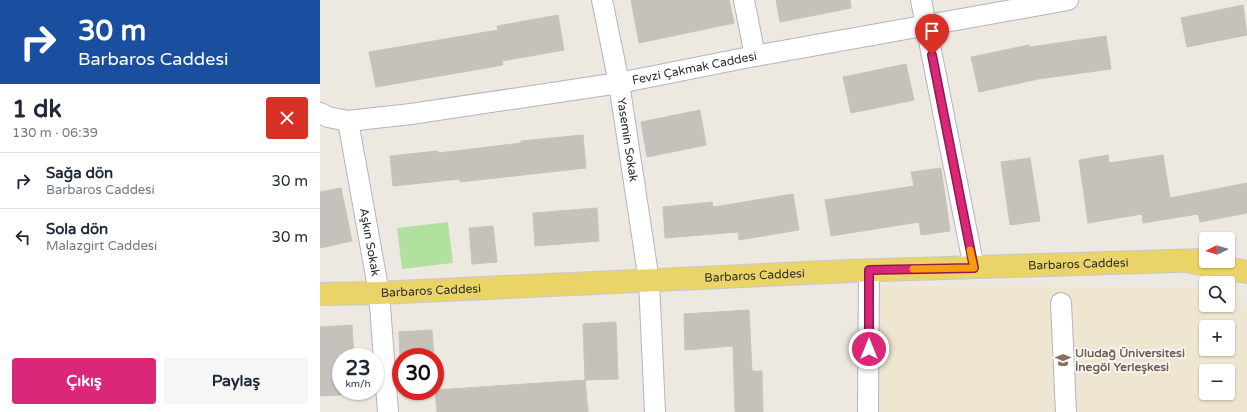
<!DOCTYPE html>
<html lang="tr">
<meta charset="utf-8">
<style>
body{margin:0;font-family:"Varela Round",sans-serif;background:#f6f6f7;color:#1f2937;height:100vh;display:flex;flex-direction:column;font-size:15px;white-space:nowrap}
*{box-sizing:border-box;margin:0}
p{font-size:13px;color:#747a83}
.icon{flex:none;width:22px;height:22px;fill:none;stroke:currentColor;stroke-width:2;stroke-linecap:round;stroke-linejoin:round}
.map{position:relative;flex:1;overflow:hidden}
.panel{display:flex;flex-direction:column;background:#fff;width:320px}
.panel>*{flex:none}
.hud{background:#1a4fa0;color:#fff;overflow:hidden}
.needle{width:26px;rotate:265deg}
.tools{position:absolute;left:879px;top:232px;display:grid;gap:8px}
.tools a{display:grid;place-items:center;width:36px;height:36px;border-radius:4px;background:#fff;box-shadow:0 1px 3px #0004;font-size:20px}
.speed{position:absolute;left:12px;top:348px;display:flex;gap:8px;font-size:20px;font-weight:700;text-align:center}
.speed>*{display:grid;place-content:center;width:52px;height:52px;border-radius:50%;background:#fff;box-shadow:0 1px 3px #0004;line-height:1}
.speed small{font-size:10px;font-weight:400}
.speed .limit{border:6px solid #d22;background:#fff;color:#111}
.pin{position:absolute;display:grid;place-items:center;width:34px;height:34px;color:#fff;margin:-41px -17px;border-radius:50% 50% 50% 0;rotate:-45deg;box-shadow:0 0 4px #0007}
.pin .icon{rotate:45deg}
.me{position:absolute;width:44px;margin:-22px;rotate:0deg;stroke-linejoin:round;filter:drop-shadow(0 0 3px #0008)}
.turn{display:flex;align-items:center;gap:14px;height:84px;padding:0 12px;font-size:18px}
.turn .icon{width:52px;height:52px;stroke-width:2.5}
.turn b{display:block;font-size:28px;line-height:34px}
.round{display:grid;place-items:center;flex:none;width:42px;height:42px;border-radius:4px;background:#f6f6f7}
.summary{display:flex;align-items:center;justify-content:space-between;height:68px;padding:0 12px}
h1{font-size:24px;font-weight:700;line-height:30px}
.primary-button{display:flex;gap:8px;margin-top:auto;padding:8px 12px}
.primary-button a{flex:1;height:46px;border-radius:4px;background:#db2777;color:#fff;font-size:16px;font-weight:700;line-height:46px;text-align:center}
.primary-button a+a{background:#f6f6f7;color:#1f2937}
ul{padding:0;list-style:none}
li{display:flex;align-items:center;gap:12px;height:56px;padding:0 12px;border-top:1px solid #e0e1e3}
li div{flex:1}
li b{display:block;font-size:15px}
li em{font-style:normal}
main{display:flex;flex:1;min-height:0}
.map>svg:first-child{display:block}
.education{fill:#eee6d0;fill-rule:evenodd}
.green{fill:#b2e19f}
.building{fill:#c6c2bb;stroke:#c9c4b9}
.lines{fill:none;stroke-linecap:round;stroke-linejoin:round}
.minor-casing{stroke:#b3b5bf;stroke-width:22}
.major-casing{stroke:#c8c8c8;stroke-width:24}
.minor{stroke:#fff;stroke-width:20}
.major{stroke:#ebd467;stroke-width:22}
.route-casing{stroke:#8e194d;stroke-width:10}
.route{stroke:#db2777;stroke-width:7}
.slow{stroke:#f59e0b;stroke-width:7}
.labels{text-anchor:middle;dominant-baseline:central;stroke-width:3;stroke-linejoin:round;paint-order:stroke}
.street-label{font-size:12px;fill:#2d2d2d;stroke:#fff}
.education-label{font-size:12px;font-weight:bold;fill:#785e54;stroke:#fff;text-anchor:start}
</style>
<main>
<section class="panel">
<div class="hud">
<div class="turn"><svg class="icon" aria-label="right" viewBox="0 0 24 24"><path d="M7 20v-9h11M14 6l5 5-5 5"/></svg><div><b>30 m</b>Barbaros Caddesi</div></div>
</div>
<div class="summary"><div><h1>1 dk</h1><p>130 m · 06:39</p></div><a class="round" style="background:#d93025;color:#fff"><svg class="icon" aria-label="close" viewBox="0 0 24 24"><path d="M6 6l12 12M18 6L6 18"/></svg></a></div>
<ul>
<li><svg class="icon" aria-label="right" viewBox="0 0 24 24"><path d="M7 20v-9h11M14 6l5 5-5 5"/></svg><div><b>Sağa dön</b><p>Barbaros Caddesi</p></div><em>30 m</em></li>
<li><svg class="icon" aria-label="left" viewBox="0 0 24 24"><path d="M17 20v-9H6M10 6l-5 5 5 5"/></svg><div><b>Sola dön</b><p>Malazgirt Caddesi</p></div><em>30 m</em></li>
</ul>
<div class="primary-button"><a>Çıkış</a><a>Paylaş</a></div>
</section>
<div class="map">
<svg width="927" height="412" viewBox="0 0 927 412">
<rect width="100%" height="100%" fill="#ede8e0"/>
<path class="education" d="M559 286 886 288V305H908V288H910L927 307V412H559ZM886 327H908V349H886ZM886 371H908V393H886Z"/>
<path class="green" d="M128 222 133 263 82 269 77 228Z"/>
<path class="building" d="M311 0H409L414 23 319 43Z
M456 0H530L531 8 460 22Z
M923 5 927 35 867 47 861 18Z
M238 15 244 50 182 61 183 65 56 87 49 52 178 30 177 26Z
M786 36 791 69 718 79 659 92 651 57 709 45 710 47Z
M586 64 594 100 531 113 523 77Z
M380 110 386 145 327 157 321 122Z
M263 135 266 168 140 182V179L73 186 70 156 118 151V153L201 143V141Z
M788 155 789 163 843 155 850 198 927 183V213L880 222 878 214 823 223 822 214 768 223 759 160Z
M710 158 720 221 690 225 681 162Z
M621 168 630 231 601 235 599 222 511 236 505 200 594 186 591 172Z
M21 188 32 241 0 248V192Z
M473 194 479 230 419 240 418 232 345 238 343 207 392 202 393 207Z
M277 208 279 241 215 246 213 213Z
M173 226 177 262 152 264 149 228Z
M429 310 432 371H442L443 412H415L413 346 365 350 364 314Z
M296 322 298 379 265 380 263 324Z
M32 325 34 357H21V395L0 396V327Z
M112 330 114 357H80L79 332Z
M265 380 268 412H117L115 390Z"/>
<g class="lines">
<defs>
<g id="minor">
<path id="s1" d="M282 0 299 83 329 281 335 412"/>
<path d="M424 0 435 56"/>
<path d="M601 0 654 268"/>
<path id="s2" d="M0 113 8 117 28 121 91 114 299 83 435 56 748 0"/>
<path id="s3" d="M28 121 59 293 68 412"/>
<path d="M741 303 746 412"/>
<path d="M548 412 549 270"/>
</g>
<g id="major">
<path d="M871 262 927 272"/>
<path id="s4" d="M0 294 59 293 530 271 886 260"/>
</g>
</defs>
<use href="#minor" class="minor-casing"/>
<use href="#major" class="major-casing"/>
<use href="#minor" class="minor"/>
<use href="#major" class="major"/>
</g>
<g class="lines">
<defs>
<path id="route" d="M549 349V270L654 268 612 55"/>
</defs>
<use href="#route" class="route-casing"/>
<use href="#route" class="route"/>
<path class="slow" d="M593 269 654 268 650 250"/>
</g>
<defs>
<symbol id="university-bare" viewBox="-9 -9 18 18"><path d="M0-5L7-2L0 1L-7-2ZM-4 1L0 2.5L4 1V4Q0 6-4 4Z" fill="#8d6e63" stroke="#fff" stroke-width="2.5" paint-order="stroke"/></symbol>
</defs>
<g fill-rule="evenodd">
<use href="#university-bare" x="732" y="349" width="22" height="22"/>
</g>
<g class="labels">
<g class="street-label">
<text stroke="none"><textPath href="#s2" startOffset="380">Fevzi Çakmak Caddesi</textPath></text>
<text stroke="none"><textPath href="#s1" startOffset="142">Yasemin Sokak</textPath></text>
<text stroke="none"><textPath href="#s3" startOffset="123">Aşkın Sokak</textPath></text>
<text stroke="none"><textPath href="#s4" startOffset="759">Barbaros Caddesi</textPath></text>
<text stroke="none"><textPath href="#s4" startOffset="435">Barbaros Caddesi</textPath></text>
<text stroke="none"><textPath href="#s4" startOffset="111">Barbaros Caddesi</textPath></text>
</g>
<g class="education-label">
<text x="755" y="353">Uludağ Üniversitesi<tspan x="755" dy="14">İnegöl Yerleşkesi</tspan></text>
</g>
</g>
</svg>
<div class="tools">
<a><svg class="needle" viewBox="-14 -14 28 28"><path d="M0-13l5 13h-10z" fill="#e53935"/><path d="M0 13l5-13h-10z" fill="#747a83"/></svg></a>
<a><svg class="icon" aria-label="search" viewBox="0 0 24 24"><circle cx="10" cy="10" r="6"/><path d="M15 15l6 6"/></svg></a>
<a>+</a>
<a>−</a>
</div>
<div class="speed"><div>23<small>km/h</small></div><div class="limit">30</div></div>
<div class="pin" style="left:612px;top:55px;background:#d93025"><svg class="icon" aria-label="arrive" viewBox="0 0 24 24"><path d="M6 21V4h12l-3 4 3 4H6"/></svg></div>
<svg class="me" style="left:549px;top:349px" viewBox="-20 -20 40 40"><circle r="17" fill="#db2777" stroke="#fff" stroke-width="3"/><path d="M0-11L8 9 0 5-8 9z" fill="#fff"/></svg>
</div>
</main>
